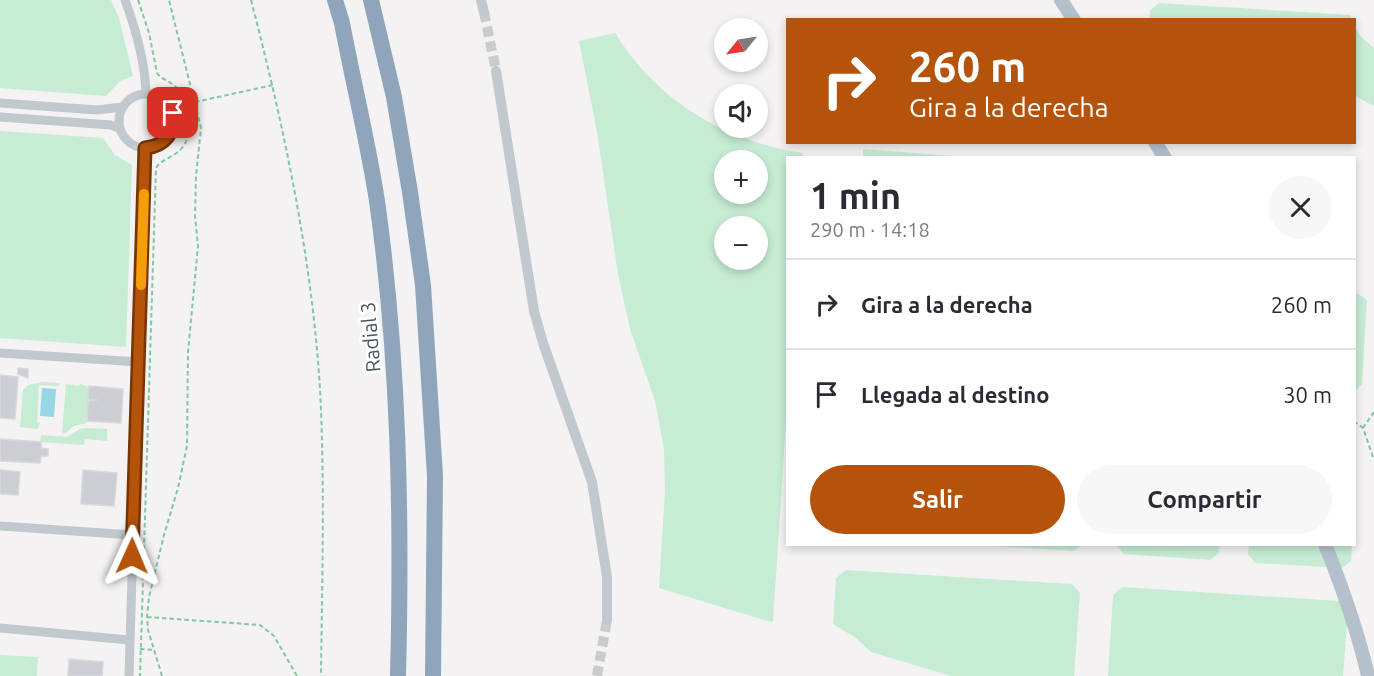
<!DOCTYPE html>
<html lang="es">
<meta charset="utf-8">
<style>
body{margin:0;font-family:Ubuntu,sans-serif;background:#f7f7f7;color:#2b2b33;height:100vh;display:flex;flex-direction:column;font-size:22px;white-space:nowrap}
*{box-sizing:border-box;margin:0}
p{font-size:20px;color:#7c7c81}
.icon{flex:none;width:33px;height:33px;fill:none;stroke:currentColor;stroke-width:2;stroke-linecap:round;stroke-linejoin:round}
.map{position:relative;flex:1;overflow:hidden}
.details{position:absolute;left:786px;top:156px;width:570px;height:390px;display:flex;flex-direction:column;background:#fff;border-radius:0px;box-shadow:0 3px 9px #0003}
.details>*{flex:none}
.guide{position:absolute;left:786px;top:18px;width:570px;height:126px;border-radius:0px;box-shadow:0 3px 9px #0003;background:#b45309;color:#fff;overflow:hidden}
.needle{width:39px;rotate:240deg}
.fabs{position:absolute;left:714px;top:18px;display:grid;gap:12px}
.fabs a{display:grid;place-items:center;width:54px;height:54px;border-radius:50%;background:#fff;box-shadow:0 3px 9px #0003;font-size:30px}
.pin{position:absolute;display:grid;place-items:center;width:51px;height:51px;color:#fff;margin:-26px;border-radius:12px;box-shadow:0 3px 9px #0006}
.me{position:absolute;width:66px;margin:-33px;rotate:1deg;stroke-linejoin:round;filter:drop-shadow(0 0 4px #0008)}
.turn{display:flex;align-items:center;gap:21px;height:126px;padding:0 24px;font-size:27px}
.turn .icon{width:78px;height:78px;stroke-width:2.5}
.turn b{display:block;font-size:42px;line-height:51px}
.round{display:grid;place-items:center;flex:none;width:63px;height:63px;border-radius:32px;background:#f7f7f7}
.overview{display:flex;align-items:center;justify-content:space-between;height:102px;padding:0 24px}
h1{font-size:36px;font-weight:700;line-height:45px}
.action{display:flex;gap:12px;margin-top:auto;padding:12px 24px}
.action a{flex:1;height:69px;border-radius:36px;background:#b45309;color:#fff;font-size:24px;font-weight:700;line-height:69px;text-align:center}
.action a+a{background:#f7f7f7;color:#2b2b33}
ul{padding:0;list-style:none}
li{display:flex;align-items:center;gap:18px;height:90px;padding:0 24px;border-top:2px solid #e1e1e2}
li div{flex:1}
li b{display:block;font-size:22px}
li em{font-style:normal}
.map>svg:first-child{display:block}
.green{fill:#c6ecd3;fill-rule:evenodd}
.water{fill:#97d6e4}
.building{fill:#ccced3;stroke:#d6d8dc;stroke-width:1.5}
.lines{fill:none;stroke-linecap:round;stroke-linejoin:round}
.tertiary-tunnel{stroke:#cacbcd;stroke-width:10;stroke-dasharray:10 5;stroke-linecap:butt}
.path{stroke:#81c7a3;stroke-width:2;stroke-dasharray:4.5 3;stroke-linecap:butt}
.minor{stroke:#c1c9ce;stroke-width:9}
.tertiary{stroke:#c1c9ce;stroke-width:10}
.primary{stroke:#b4c1cd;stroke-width:14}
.motorway{stroke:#8fa5bb;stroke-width:16}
.route-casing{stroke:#753606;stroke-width:15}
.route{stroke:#b45309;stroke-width:10}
.slow{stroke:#f59e0b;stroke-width:10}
.labels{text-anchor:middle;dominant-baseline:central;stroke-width:6;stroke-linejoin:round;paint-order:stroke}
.street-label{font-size:20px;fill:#4b555d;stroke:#fff}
</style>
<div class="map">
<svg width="1374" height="676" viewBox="0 0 1374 676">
<rect width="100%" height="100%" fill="#f4f2f2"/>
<path class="green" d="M0 0H111L119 18 133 76 120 81 106 96 0 88Z
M1159 3 1350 15 1352 19H1149L1150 10Z
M1354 26 1361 37 1374 48V106L1355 96Z
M615 33C657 101 724 141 803 153L802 157 788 158V392L773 621 771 622 659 588 665 491 664 449 655 401 630 329 618 274 597 132 579 41ZM724 160H758V194H724ZM724 226H758V260H724Z
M0 131 103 138 115 155 132 165 126 347 0 338Z
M863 149 965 157H863Z
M1355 292 1367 300 1362 384 1355 391Z
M42 382 60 383 59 386 39 385 37 422 40 423 39 427 37 429 20 427 23 390 28 385Z
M66 384 79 386 80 384 89 387 86 423 74 426 66 433H62Z
M86 428 107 429V441L85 439 84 445 40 442 41 435 67 437 80 429Z
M979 545H1082L1074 551Z
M1116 545V544L1220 545 1219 553 1210 560 1124 554Z
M1249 545H1352L1351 561 1342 568 1255 563 1248 554Z
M846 570 1072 584 1080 593 1074 676H951L871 652 856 638 833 624 836 578Z
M1122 587 1340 601 1348 609 1343 676H1108L1113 595Z
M0 655 38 657 37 676H0Z"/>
<path class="water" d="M42 388 56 389 54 417 40 416Z"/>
<path class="building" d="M18 368 28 369V378L18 374Z
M0 375 18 377 15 419 0 418Z
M89 386 123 389 121 423 87 421 88 401 98 400 88 399Z
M0 439 41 442V448L48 449V456H41L40 463 0 461Z
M0 470 20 472 18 495 0 494Z
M83 470 117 473 114 506 81 504Z
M69 659 103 662 102 676H68Z"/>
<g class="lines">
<path class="tertiary-tunnel" d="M484 12 496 71
M597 676 607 620"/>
<path class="path" d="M138 0 149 33 157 73C162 80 170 81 176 87 194 102 196 130 182 148 175 157 161 159 156 168L140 676
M251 0C284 127 312 258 320 389 325 485 322 581 321 676
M182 99 192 92
M195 102 273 85
M1354 421 1363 428 1374 460
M1363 428 1374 412
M147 617 260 625 274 636 297 676
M140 649 154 650
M162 676 148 630 147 617 149 597 164 535 178 488 187 446 188 352 198 246 195 216 196 176 201 128 169 0"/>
<path class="minor" d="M125 0C136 30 145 61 146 93
M119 121a27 27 0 1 1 54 0a27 27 0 1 1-54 0Z
M0 103 97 110 122 107
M0 117 111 125 120 129
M0 353 139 362
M0 526 133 535
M0 628 129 640
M129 676 145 148"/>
<path class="tertiary" d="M481 0 484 12
M496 71 534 311 543 343 592 482 607 577V620"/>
<path class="primary" d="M1061 0 1074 20
M1155 142 1165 158
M1325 544C1342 587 1358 631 1368 676"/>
<path class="motorway" d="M335 0 342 23C353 82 368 142 377 201 399 358 402 517 398 676
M371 0 394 97 410 192 423 285 435 476 433 676"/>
</g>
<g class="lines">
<defs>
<path id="route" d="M132 556 145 148C165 146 175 133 173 113"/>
</defs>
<use href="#route" class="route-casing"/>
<use href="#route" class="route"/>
<path class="slow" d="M141 285 144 194"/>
</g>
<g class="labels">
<g class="street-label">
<text transform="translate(370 337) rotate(-95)">Radial 3</text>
</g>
</g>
</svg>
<div class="fabs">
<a><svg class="needle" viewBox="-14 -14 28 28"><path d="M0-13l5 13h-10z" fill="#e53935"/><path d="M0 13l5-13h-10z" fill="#7c7c81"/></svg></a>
<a><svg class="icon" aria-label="sound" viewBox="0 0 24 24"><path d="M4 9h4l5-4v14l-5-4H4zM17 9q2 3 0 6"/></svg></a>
<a>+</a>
<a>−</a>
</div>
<div class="pin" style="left:173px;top:113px;background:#d93025"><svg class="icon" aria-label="arrive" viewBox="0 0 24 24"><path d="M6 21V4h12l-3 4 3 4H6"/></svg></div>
<svg class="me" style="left:132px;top:556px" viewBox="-20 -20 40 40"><path d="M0-17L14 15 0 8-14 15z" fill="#b45309" stroke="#fff" stroke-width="4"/></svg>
<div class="guide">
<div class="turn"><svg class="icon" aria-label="right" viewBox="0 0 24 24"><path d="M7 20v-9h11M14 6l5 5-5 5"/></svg><div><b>260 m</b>Gira a la derecha</div></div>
</div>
<section class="details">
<div class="overview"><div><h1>1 min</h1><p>290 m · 14:18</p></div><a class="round"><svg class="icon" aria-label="close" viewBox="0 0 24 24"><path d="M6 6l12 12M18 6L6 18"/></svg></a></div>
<ul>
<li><svg class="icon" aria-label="right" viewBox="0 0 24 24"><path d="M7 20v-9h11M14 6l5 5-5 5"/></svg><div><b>Gira a la derecha</b></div><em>260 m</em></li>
<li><svg class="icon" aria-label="arrive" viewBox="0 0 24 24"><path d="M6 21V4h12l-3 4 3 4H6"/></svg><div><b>Llegada al destino</b></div><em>30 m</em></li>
</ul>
<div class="action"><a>Salir</a><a>Compartir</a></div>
</section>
</div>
